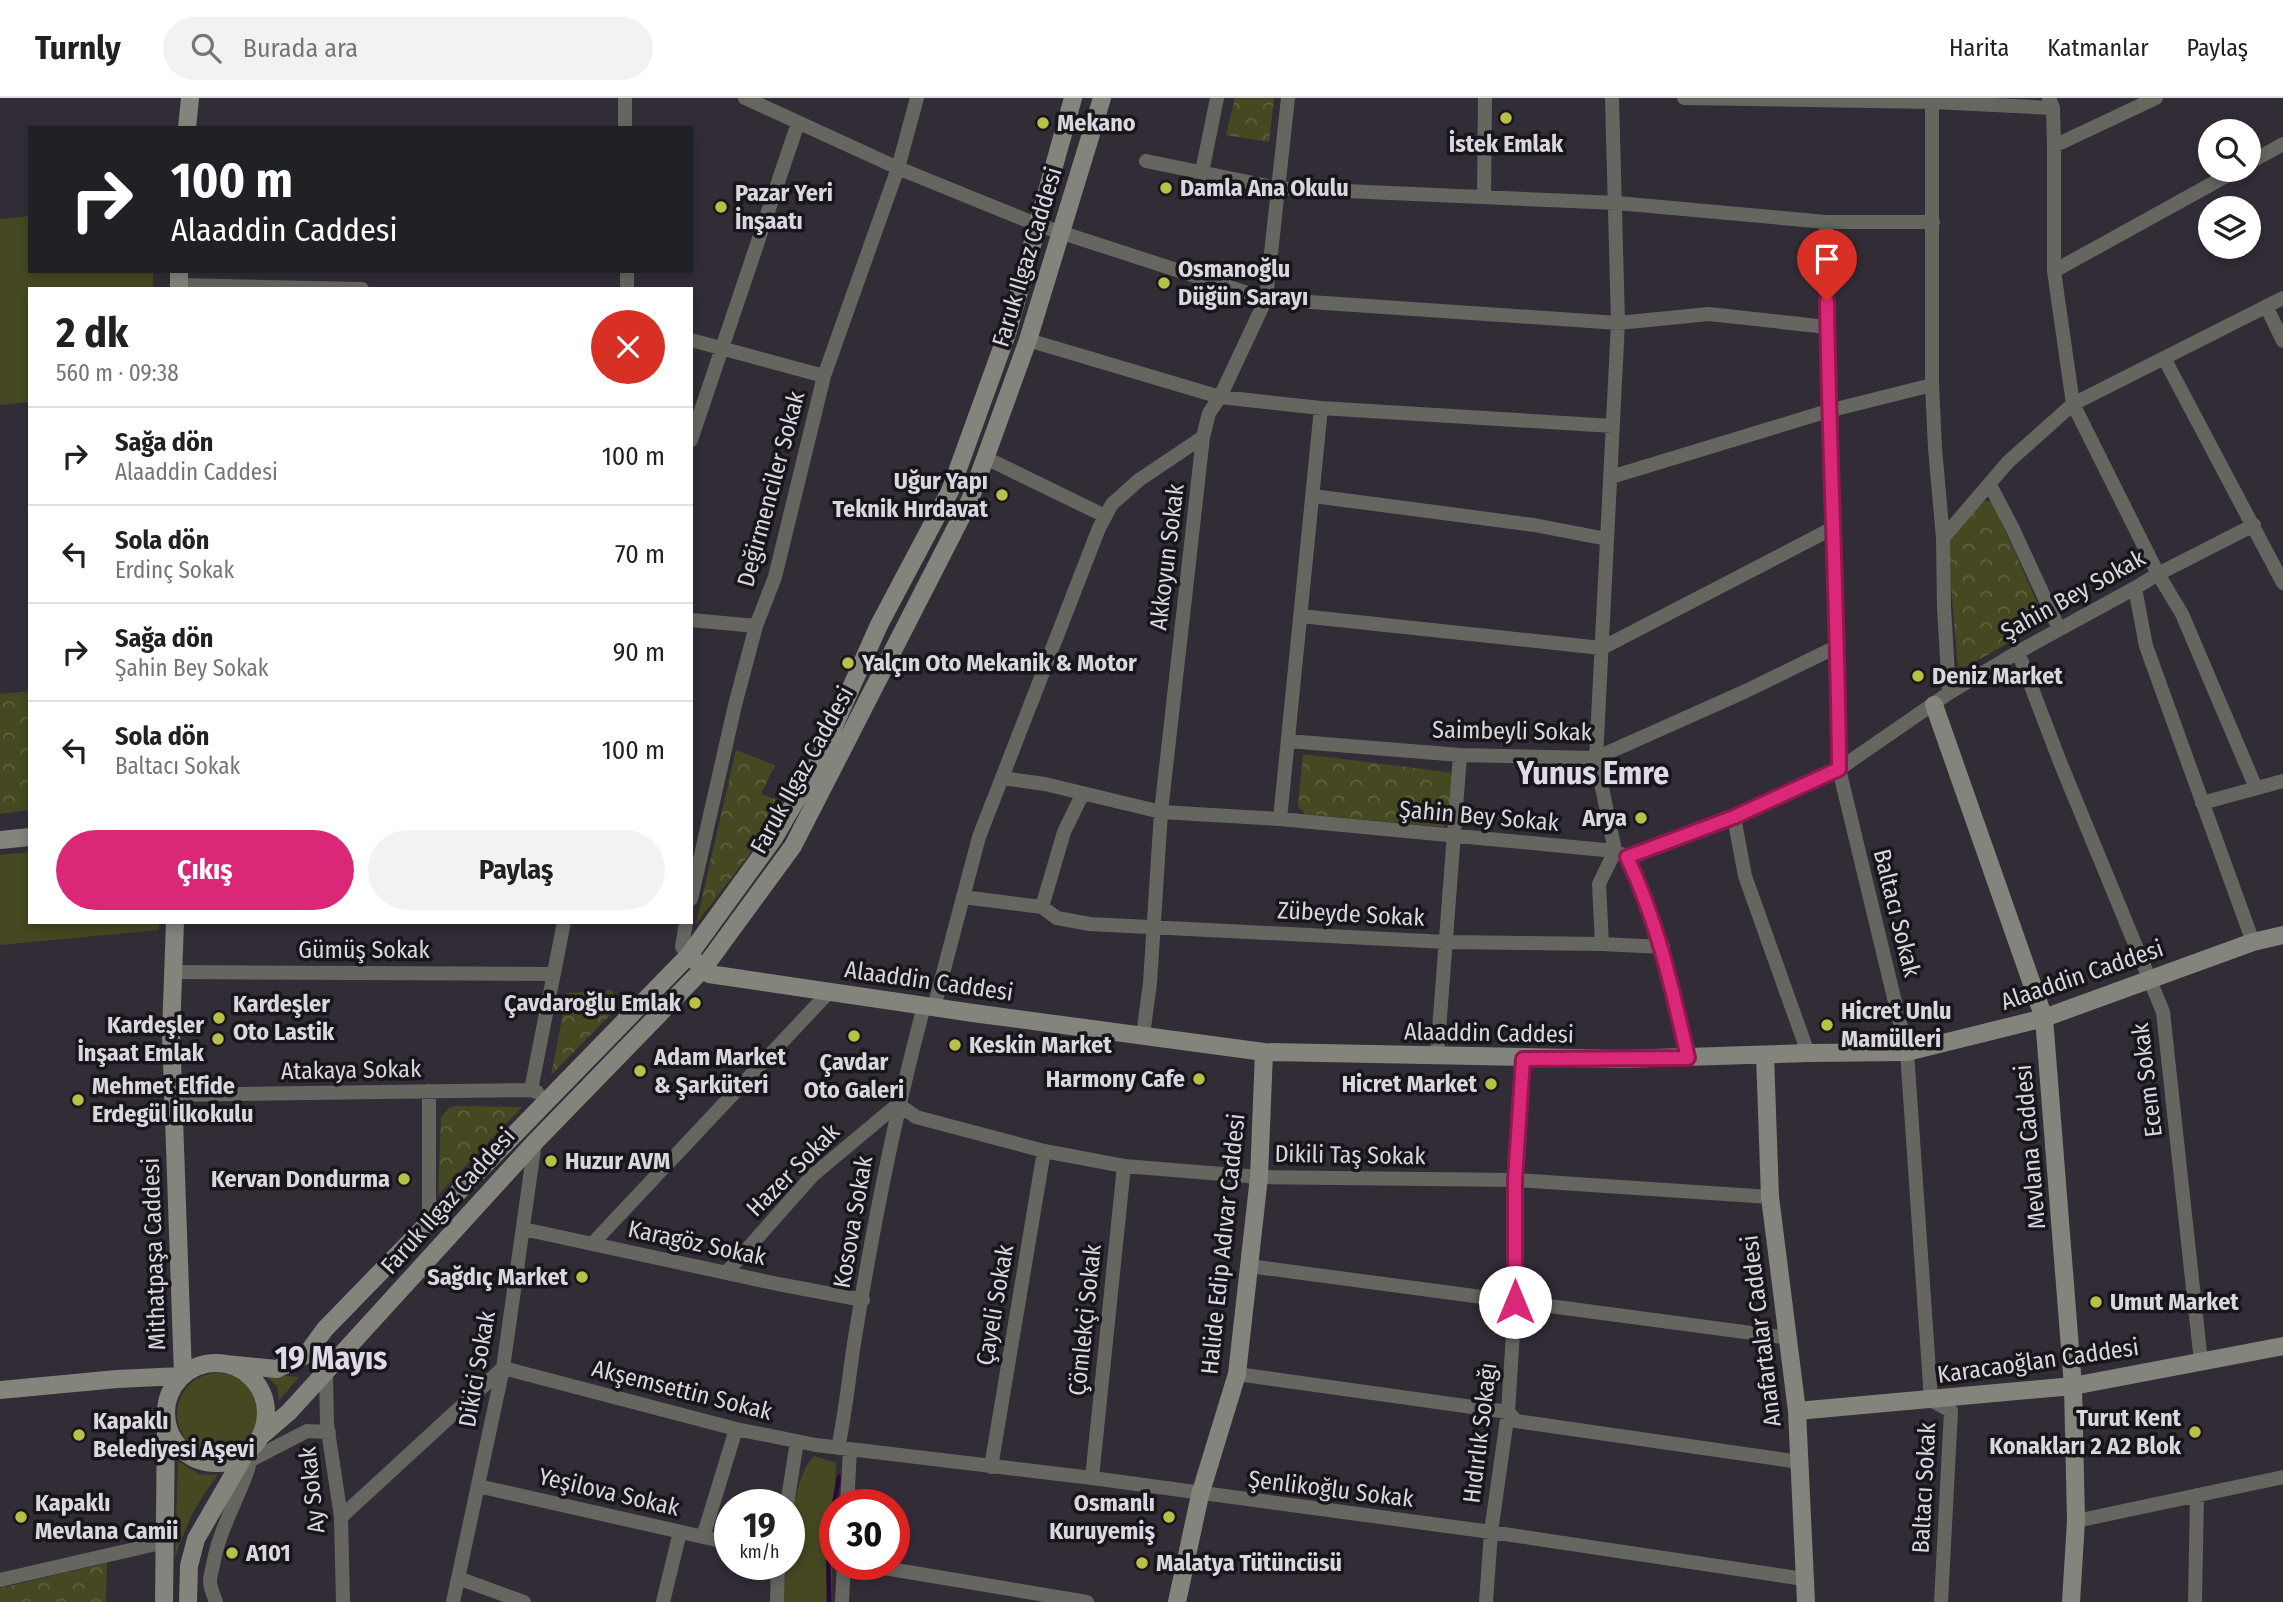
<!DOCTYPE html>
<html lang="tr">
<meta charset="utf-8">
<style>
body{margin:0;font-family:"Fira Sans Condensed",sans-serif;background:#f2f2f2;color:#202124;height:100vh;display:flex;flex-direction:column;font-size:26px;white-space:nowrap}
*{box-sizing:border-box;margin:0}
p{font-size:23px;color:#757577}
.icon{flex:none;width:38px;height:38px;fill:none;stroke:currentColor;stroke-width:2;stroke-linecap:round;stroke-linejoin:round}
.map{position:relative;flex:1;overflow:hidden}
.details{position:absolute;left:28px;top:189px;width:665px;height:637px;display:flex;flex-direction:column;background:#fff;border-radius:0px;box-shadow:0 4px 10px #0003}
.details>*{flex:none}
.banner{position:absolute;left:28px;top:28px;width:665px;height:147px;border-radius:0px;box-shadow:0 4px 10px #0003;background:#202124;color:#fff;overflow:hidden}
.buttons{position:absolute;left:2198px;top:21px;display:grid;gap:14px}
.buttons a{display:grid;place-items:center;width:63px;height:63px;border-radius:50%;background:#fff;box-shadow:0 4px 10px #0003;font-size:35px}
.speed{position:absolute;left:714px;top:1391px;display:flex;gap:14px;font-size:35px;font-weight:700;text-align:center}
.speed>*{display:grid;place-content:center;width:91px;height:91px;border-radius:50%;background:#fff;box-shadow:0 4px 10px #0003;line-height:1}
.speed small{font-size:18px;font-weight:400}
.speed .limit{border:10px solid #d22;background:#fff;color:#111}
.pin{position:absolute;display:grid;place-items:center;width:60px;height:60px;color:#fff;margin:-72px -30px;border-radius:50% 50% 50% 0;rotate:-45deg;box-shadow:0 0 7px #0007}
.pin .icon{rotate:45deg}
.me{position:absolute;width:77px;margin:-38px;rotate:0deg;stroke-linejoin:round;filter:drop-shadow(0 0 5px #0008)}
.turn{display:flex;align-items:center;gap:24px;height:147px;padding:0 28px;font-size:32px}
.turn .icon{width:91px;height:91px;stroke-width:2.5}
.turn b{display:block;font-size:49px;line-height:60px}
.round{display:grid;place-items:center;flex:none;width:74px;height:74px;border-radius:37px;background:#f2f2f2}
.headline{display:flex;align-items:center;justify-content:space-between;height:119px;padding:0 28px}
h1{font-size:42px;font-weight:700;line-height:52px}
.cta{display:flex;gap:14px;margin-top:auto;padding:14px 28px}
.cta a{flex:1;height:80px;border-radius:42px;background:#db2777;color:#fff;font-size:28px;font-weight:700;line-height:80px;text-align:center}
.cta a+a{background:#f2f2f2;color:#202124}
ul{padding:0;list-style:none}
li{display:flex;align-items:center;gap:21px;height:98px;padding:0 28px;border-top:2px solid #e0e0e0}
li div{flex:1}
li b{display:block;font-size:26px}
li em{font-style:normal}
header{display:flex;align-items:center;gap:42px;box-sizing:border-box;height:98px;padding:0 35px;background:#fff;border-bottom:2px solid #e0e0e0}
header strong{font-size:33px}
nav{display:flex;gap:38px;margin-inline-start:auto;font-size:24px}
.search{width:490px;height:63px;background:#f2f2f2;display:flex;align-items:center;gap:18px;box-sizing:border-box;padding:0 24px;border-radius:38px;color:#757577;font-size:26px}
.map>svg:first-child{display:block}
.grass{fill:#454820}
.park{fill:url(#park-crowns)}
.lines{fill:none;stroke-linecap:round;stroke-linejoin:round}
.stream{stroke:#280a3a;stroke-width:4.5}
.street{stroke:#656660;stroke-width:14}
.secondary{stroke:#83847b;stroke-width:18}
.route-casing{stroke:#8e194d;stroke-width:18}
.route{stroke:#db2777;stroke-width:12}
.poi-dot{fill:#b9c046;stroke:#18161a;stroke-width:2.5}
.labels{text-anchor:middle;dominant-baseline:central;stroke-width:7;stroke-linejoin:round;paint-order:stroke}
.poi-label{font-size:24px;font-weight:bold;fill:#dbd7de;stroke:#18161a;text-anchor:start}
.street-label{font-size:24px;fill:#dbd7de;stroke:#18161a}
.district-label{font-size:32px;font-weight:bold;fill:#e0d9e7;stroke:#18161a}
</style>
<header>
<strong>Turnly</strong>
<div class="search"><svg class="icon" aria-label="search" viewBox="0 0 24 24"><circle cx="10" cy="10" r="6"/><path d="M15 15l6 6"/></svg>Burada ara</div>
<nav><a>Harita</a><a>Katmanlar</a><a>Paylaş</a></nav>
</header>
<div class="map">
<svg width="2283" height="1504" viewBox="0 0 2283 1504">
<defs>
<pattern id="park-crowns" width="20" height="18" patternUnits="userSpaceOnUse" patternTransform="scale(1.75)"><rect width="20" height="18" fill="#454820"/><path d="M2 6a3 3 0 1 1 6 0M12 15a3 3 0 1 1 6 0" fill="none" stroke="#5f6240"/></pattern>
</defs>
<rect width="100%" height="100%" fill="#322c37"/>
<path class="grass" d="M30 118V173H153V191H30V304L0 307V121Z
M30 754V824H159V832L0 847V757Z
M177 1316a41 41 0 1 1 82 0a41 41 0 1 1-82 0Z
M265 1276 299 1279 279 1303 277 1289Z
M814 1358 836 1365 831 1504H784L785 1467 789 1466C789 1437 793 1380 814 1358Z
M178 1363 199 1376 218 1377C194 1408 188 1423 175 1460Z"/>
<path class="park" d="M1235 0H1274L1269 44 1226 37Z
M1983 402 1993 404 2043 518 2039 528 1962 571 1958 570 1947 443Z
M30 593V712L0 716V596Z
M736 652 775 667 761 696 788 706 696 826Z
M1303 656 1455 675 1450 724 1443 729 1305 716 1298 708Z
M612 892 619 908 551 977 567 895Z
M456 1008 522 1009 438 1097 441 1019 449 1010Z
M107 1465 106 1504H0V1490Z"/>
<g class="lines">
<path class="stream" d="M829 1504 828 1439 839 1379"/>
<path class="street" d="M625 0V30
M745 0 898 70 1038 127 1266 201 1618 225 1709 216 1827 229
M1684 0 1932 4 2053 10
M2049 0 2053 10 2054 48V173L2073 306 2158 476 2182 516 2256 690
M1932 4V287L1935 350 1943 440 1944 509 1949 595
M2054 48 2156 0
M1146 63 1278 90 1617 105 1826 124H1933
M2249 65 2283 46
M1202 74 1217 0
M1484 99 1485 0
M1826 124 1828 313 1838 548 1839 671 1907 954 1931 1302 1951 1313 1941 1504
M627 173V191
M2054 173 2237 72
M179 187 362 191
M2266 208 2283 243
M691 242 824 278
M1028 242 1220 299 1321 310 1613 328
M2164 260 2283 485
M691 342 798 25
M986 360 1105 418
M1611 379 1828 313 1932 287
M1990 387 2012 429 2059 531
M1313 398 1534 427 1607 441
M1943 440 2008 364 2073 306 2283 200
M2135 490 2146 548 2253 844
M1301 518 1602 550 1833 430
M691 522 756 528
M2018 554 2060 664 2163 914 2201 1264
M1288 643 1460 657 1596 660 1746 593 1838 548
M1002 680 1045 686 1161 714 1280 721 1615 753 1627 759 1734 719 1839 671 1949 595 2018 554 2135 490 2158 476 2254 427
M2202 705 2283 683
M1734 719 1745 778 1808 955
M1280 721 1321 310
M1627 759C1659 827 1671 888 1688 960
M963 799 1042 809 1057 820 1090 826 1446 844 1602 846 1663 849
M691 801 735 607 756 528 775 479 824 278 898 70 917 0
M1042 809 1064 734 1083 695
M686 824 682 849 689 857
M1602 846 1599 786 1615 753 1596 660 1618 225 1612 0
M173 874 554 876
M934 909 979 739 1099 430 1112 406 1139 382 1203 339
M1143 937 1150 885 1161 714 1203 339 1209 315 1220 299 1266 201 1288 0
M1437 958 1460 657
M429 993V1110L436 1118
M537 994 531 992 564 824
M173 997 531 992
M523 1131 778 1186 863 1202
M592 1146 830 893
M1249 1168 1789 1240
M726 1175 812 1078 898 1006 916 1019 1044 1053 1124 1068 1259 1079 1515 1082 1770 1099
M326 1276 327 1326 341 1419 343 1504
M1237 1276 1508 1314 1516 1323 1800 1364
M838 1350C846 1313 849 1276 855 1239 873 1128 895 1017 924 908
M251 1362 307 1333 329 1334
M991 1369 1044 1053
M1092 1380 1124 1068
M478 1388 730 1445
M787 1407 797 1343
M847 1407 850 1352
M341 1419 503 1270 736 1331 816 1347 1092 1380 1491 1434 1804 1481
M2076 1423 2283 1379
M703 1439 736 1331
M860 1466 1087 1504
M458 1480 524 1504
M0 1482 165 1444
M216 1504C214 1498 210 1490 210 1483 210 1478 212 1472 213 1467 220 1425 246 1390 254 1349
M453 1504 503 1270 535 1044
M663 1504 680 1434
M777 1504 778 1466
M842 1504 844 1466
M1486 1504 1491 1434 1508 1314 1515 1204V1082L1523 961
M2195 1504 2197 1397"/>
<path class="secondary" d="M187 30 190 0
M179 191V173
M1934 607 2044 920 2073 1288 2076 1423 2071 1504
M0 742 30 739
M175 824 171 935 183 1277
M689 857 709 876 973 915 1264 954 1623 961 1808 955 1907 954 2044 920 2253 844 2283 837
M1765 957 1770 1099 1797 1313 1806 1504
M166 1315a50 50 0 1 1 100 0a50 50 0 1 1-100 0Z
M226 1266 277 1271 306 1257 325 1231 689 857 774 740 817 666 879 527 950 393 1008 233 1073 0
M0 1292 117 1281 181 1278
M1797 1313 2073 1288 2283 1248
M261 1338 289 1314 535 1044 703 871 793 748 970 402 1028 242 1102 0
M164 1504 166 1329
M188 1504 189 1468 196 1441 244 1358
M1177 1504 1200 1397 1237 1276 1259 1079 1264 954"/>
</g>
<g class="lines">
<defs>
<path id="route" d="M1515 1204V1082L1523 961 1688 960C1672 890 1658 825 1627 759L1734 719 1839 671C1838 515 1829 359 1827 203"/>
</defs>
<use href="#route" class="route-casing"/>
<use href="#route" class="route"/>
</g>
<g class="poi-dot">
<circle cx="1506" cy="20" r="7"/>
<circle cx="1043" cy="25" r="7"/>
<circle cx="1166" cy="90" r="7"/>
<circle cx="721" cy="109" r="7"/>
<circle cx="1164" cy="185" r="7"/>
<circle cx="1002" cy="397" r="7"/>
<circle cx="848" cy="565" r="7"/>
<circle cx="1918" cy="578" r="7"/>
<circle cx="1641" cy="720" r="7"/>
<circle cx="695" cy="905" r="7"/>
<circle cx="219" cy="920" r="7"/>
<circle cx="1827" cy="927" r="7"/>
<circle cx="854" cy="938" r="7"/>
<circle cx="218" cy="941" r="7"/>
<circle cx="955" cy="947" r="7"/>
<circle cx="640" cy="973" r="7"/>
<circle cx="1199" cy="981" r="7"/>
<circle cx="1491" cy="986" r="7"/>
<circle cx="78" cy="1002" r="7"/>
<circle cx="551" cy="1063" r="7"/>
<circle cx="404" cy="1081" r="7"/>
<circle cx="582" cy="1179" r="7"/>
<circle cx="2096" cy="1204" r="7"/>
<circle cx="2195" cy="1334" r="7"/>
<circle cx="79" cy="1337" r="7"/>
<circle cx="21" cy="1419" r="7"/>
<circle cx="1169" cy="1419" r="7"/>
<circle cx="232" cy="1455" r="7"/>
<circle cx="1142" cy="1465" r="7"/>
</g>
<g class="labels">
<g class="poi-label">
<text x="1057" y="25">Mekano</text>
<text x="1506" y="46" text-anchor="middle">İstek Emlak</text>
<text x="1180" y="90">Damla Ana Okulu</text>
<text x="735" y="95">Pazar Yeri<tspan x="735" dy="28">İnşaatı</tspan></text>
<text x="1178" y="171">Osmanoğlu<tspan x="1178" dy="28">Düğün Sarayı</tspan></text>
<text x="988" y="383" text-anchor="end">Uğur Yapı<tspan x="988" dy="28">Teknik Hırdavat</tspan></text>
<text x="862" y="565">Yalçın Oto Mekanik &amp; Motor</text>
<text x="1932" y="578">Deniz Market</text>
<text x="1627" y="720" text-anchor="end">Arya</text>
<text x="681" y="905" text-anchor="end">Çavdaroğlu Emlak</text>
<text x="233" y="906">Kardeşler<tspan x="233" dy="28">Oto Lastik</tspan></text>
<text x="1841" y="913">Hicret Unlu<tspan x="1841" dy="28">Mamülleri</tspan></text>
<text x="204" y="927" text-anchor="end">Kardeşler<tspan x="204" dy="28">İnşaat Emlak</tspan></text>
<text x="969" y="947">Keskin Market</text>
<text x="654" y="959">Adam Market<tspan x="654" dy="28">&amp; Şarküteri</tspan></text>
<text x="854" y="964" text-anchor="middle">Çavdar<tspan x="854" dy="28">Oto Galeri</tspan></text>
<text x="1185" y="981" text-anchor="end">Harmony Cafe</text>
<text x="1477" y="986" text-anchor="end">Hicret Market</text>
<text x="92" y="988">Mehmet Elfide<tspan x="92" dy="28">Erdegül İlkokulu</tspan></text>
<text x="565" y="1063">Huzur AVM</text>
<text x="390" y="1081" text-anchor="end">Kervan Dondurma</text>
<text x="568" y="1179" text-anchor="end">Sağdıç Market</text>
<text x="2110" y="1204">Umut Market</text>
<text x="2181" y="1320" text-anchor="end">Turut Kent<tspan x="2181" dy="28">Konakları 2 A2 Blok</tspan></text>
<text x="93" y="1323">Kapaklı<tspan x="93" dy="28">Belediyesi Aşevi</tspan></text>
<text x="35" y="1405">Kapaklı<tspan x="35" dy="28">Mevlana Camii</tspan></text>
<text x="1155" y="1405" text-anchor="end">Osmanlı<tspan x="1155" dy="28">Kuruyemiş</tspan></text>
<text x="246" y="1455">A101</text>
<text x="1156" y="1465">Malatya Tütüncüsü</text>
</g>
<g class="street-label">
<text transform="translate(1027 159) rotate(-73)">Faruk Ilgaz Caddesi</text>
<text transform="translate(771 391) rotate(-75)">Değirmenciler Sokak</text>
<text transform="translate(1167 459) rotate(-83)">Akkoyun Sokak</text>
<text transform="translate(2073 497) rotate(-29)">Şahin Bey Sokak</text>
<text transform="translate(1512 633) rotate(1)">Saimbeyli Sokak</text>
<text transform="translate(802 672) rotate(-61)">Faruk Ilgaz Caddesi</text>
<text transform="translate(1479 718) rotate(5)">Şahin Bey Sokak</text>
<text transform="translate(1897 815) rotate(76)">Baltacı Sokak</text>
<text transform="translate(1351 816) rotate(3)">Zübeyde Sokak</text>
<text x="364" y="852">Gümüş Sokak</text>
<text transform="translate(2082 877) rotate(-19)">Alaaddin Caddesi</text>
<text transform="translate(929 883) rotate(8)">Alaaddin Caddesi</text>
<text transform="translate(1489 935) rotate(1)">Alaaddin Caddesi</text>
<text transform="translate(351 972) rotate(-1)">Atakaya Sokak</text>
<text transform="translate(2147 982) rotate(-97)">Ecem Sokak</text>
<text transform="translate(2030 1049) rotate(-95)">Mevlana Caddesi</text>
<text transform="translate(1350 1057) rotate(1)">Dikili Taş Sokak</text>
<text transform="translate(793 1072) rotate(-45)">Hazer Sokak</text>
<text transform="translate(448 1103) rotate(-48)">Faruk Ilgaz Caddesi</text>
<text transform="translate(853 1124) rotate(-80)">Kosova Sokak</text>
<text transform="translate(697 1145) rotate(12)">Karagöz Sokak</text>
<text transform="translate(1223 1146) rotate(-84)">Halide Edip Adıvar Caddesi</text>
<text transform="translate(154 1156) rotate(-92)">Mithatpaşa Caddesi</text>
<text transform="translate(995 1207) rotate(-80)">Çayeli Sokak</text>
<text transform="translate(1085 1222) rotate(-84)">Çömlekçi Sokak</text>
<text transform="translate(1761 1233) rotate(-97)">Anafartalar Caddesi</text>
<text transform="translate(2038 1263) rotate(-8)">Karacaoğlan Caddesi</text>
<text transform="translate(477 1271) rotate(-80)">Dikici Sokak</text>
<text transform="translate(682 1292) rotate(14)">Akşemsettin Sokak</text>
<text transform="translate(1480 1335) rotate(-83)">Hıdırlık Sokağı</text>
<text transform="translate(1924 1390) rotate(-87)">Baltacı Sokak</text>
<text transform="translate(1331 1391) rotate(7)">Şenlikoğlu Sokak</text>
<text transform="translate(312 1392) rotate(-96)">Ay Sokak</text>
<text transform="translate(609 1394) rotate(13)">Yeşilova Sokak</text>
</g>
<g class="district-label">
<text x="1593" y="675">Yunus Emre</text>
<text x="331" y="1260">19 Mayıs</text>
</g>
</g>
</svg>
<div class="buttons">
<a><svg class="icon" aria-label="search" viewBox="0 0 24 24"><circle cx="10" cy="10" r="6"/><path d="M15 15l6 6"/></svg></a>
<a><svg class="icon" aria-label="layers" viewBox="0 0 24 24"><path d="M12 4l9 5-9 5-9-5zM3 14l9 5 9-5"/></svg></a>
</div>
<div class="speed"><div>19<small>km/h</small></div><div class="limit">30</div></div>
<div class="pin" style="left:1827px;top:203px;background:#d93025"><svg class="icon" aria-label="arrive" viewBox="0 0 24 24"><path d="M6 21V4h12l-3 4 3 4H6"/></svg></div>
<svg class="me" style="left:1515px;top:1204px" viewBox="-20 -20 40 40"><circle r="19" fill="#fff"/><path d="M0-13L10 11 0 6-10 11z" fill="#db2777"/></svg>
<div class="banner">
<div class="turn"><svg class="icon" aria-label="right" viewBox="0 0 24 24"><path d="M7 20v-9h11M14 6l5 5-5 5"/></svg><div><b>100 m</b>Alaaddin Caddesi</div></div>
</div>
<section class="details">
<div class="headline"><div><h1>2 dk</h1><p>560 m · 09:38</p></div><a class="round" style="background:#d93025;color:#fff"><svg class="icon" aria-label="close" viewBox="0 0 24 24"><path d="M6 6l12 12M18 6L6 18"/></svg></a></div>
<ul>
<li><svg class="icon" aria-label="right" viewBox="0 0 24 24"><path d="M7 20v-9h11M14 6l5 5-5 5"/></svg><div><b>Sağa dön</b><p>Alaaddin Caddesi</p></div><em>100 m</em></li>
<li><svg class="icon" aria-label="left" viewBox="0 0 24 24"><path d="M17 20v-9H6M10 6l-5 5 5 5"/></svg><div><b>Sola dön</b><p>Erdinç Sokak</p></div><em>70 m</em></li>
<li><svg class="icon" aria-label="right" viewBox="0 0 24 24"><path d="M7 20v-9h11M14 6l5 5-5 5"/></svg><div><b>Sağa dön</b><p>Şahin Bey Sokak</p></div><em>90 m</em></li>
<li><svg class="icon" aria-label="left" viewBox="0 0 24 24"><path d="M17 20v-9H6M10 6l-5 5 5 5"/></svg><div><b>Sola dön</b><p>Baltacı Sokak</p></div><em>100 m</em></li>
</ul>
<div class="cta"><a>Çıkış</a><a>Paylaş</a></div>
</section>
</div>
